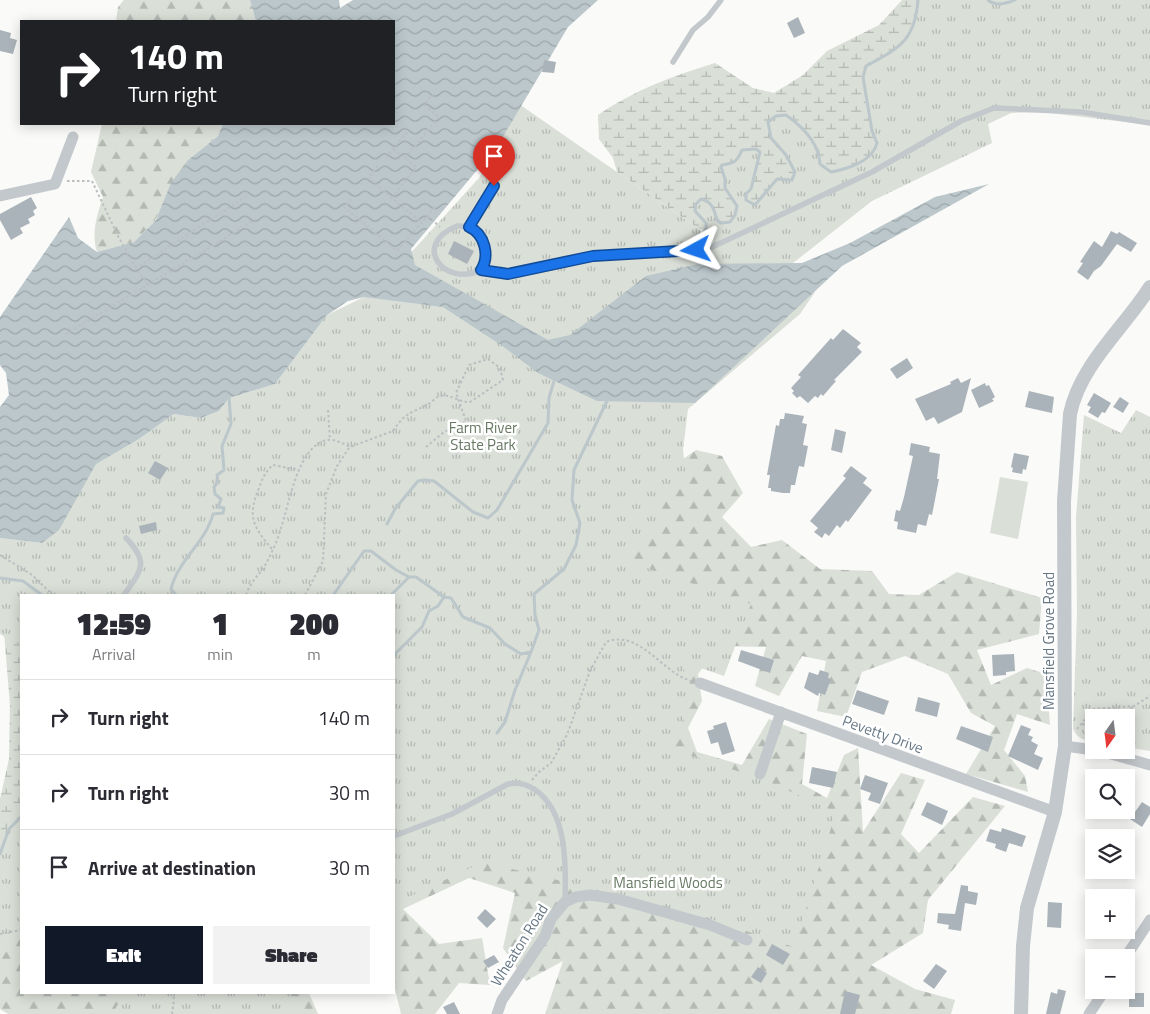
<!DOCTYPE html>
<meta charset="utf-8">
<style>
body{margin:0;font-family:"Titillium Web",sans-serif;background:#f2f2f3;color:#2b2b33;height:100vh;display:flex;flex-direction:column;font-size:19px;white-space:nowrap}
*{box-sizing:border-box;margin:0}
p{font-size:16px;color:#7c7c81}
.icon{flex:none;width:28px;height:28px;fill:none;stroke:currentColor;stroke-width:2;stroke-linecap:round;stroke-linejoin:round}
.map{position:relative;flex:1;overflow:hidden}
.panel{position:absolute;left:20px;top:594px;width:375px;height:400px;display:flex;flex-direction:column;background:#fff;border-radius:0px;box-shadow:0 2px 12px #0003}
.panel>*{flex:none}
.hud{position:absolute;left:20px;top:20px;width:375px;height:105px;border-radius:0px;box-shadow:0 2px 12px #0003;background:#202124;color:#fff;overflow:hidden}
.needle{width:32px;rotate:194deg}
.controls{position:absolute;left:1085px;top:709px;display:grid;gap:10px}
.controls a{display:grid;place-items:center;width:50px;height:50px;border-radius:0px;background:#fff;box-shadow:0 2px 12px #0003;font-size:25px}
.pin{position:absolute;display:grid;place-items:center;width:42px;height:42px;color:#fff;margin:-51px -21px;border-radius:50% 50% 50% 0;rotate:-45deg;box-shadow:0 0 5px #0007}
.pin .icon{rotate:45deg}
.me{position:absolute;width:55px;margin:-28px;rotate:265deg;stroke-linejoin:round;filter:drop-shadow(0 0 4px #0008)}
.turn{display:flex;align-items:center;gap:18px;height:105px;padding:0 25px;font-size:22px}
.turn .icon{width:65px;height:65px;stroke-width:2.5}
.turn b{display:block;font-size:35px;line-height:42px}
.eta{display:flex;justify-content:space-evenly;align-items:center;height:85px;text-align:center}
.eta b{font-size:30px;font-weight:800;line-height:35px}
.cta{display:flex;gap:10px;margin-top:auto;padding:10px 25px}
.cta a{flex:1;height:58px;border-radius:0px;background:#111827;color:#fff;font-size:20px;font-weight:800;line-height:58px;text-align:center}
.cta a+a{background:#f2f2f3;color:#2b2b33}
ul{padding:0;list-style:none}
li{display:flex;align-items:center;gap:15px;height:75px;padding:0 25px;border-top:1px solid #e1e1e2}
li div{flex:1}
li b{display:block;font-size:19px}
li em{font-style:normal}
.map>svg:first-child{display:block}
.green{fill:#dadfd7}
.forest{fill:url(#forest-firs)}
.wetland{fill:url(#wetland-marsh)}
.park{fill:url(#park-tufts)}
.water{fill:url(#water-waves)}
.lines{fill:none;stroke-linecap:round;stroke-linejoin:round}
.stream{stroke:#bbc7cb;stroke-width:3}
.building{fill:#aab3b9}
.path{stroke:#bbbfc2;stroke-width:2;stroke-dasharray:2.5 2.5;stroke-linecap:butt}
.service{stroke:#c3c8cc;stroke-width:5.5}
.minor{stroke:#c3c8cc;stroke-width:11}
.tertiary{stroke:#c3c8cc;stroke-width:14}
.route-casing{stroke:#114b97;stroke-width:12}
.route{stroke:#1a73e8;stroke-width:9}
.labels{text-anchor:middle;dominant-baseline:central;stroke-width:5;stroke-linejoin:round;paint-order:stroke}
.park-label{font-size:15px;fill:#687a64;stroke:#fff}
.street-label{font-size:15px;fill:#657683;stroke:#fff}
</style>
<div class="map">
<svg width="1150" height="1014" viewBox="0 0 1150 1014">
<defs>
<pattern id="forest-firs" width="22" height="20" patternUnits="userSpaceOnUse" patternTransform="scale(1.25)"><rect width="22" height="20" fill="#dadfd7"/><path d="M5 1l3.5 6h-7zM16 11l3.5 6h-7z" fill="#b4b9b4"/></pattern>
<pattern id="wetland-marsh" width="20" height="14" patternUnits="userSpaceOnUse" patternTransform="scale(1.25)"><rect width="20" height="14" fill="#dadfd7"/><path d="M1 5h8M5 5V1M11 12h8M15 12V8" fill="none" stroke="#b4b9b4"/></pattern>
<pattern id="park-tufts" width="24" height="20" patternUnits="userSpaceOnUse" patternTransform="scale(1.25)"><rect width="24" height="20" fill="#dadfd7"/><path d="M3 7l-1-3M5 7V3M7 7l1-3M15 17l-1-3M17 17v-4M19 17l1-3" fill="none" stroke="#b4b9b4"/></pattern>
<pattern id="water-waves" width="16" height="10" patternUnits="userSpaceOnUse" patternTransform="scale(1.25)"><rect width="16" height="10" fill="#bbc7cb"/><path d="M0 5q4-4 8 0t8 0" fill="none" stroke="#9ca6aa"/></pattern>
</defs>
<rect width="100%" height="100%" fill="#fafaf8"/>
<path class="green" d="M1000 477 1028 482 1018 539 990 533Z"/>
<path class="forest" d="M124 0H250L256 21H116L118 7Z
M102 124H223L218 136 188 160 154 222 134 242 97 252C91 235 97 214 103 197L91 172Z
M696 450 722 456 743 493 722 517 751 547 782 540 820 569 872 571 889 594 919 595 957 572 1042 598 1039 634 977 650 991 685 1027 668 1046 674 1050 725 1017 714 1004 750 1025 776 1028 792 966 774 995 726 971 713 948 674 905 656 862 672 846 717 817 711 826 661 802 656 779 696 755 686 766 647 719 646 698 674 702 701 688 728 697 752 742 765 769 719 807 734 802 784 827 798 844 755 858 748 863 832 901 773 925 780 901 834 919 853 973 797 1005 806 928 900 923 933 871 965 915 989 955 1000 951 1014H545L563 961 526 981 503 948 515 893 469 878 403 909 439 944 482 938 490 985 459 983 435 1014H401L394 985V779L652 481Z
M21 905V992L309 993 318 1014H8L0 1009V921Z"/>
<path class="wetland" d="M902 0H1092L919 103 865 167 725 230 699 229 617 172 613 158 599 139 598 115C634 90 673 76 715 63L753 88 774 93 803 75 827 51 879 25Z
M0 585 21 595V890L0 915V799L9 759 10 705Z"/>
<path class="park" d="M918 0H988C996 7 1006 4 1015 0H1150V125L1041 112 1011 113 988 124 992 143 872 201 793 263 815 292 800 314 688 409 683 450 686 474 653 501 660 525 624 560 751 604 724 676 686 663 678 685 694 691 672 749 767 781 836 812 794 947 690 912 483 862 394 904V595H21V646L0 634V538L42 543 96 463 139 439 174 414 201 418 219 411 229 398 275 384 327 315 364 297 407 257 479 178 519 104 699 229 703 235 706 223 695 211 696 204 701 199C713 202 715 210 717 220L721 223 729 222 735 215 736 206 725 188V178L721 167 722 165 733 163 742 150 756 149 760 152 751 189 746 195V200L755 205 777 179 792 180 795 172 768 132V122L776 116 786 115C802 130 818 142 821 165L831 172C844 170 870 162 875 150 879 142 875 138 872 131 867 115 862 81 866 66 903 46 912 44 918 0Z
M1136 410 1150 417V751L1126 747V718H1094V741C1083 740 1078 739 1073 729L1077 613 1076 517 1084 415 1121 433Z
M21 804V938L7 945 0 943V841Z
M125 993H292L288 1002 291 1014H112Z"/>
<path class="water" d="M250 0H339L340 8 353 0H598L568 27 498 145 411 249 415 265 548 340 570 335 646 276 698 264 802 263 850 243 935 197 989 184 842 266 695 403 597 401 538 373 501 345 443 307 364 297 348 301 327 315 275 384 229 398 219 411 201 418 174 414 139 439 96 464 59 530 42 543 0 538V407L9 395 6 373 0 365V317L69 217 78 238 97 252 134 242 156 220 171 183 188 160 218 136 223 124H394V21H256Z"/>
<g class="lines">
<path class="stream" d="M988 0C996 7 1006 4 1015 0
M698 239 706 229V223L695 211 696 204 701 199C713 202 714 210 717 220L721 223 730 222 735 215 737 206 725 188V179L721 167 722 165C734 163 737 162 742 150L756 149 760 152 751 189 746 194V200L755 205 777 179 792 180 795 172 786 155 771 138 768 122 776 116 786 115C803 127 819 143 820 164L831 172C848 169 873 161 877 143L872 131 863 77 866 66C899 48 915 41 918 0
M387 524 395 509 418 481 424 480 434 481 473 512 488 518 497 510 548 423 549 398 554 381
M0 578 23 581 42 595
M334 594 364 551H371L396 570 409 577
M176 595 171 589C178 560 206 542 213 514L223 513 224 508 218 507 221 499 215 494 214 487 218 482 217 475 224 470 222 446 231 424 229 398
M391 595 409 577H416L444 597
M394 655 422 627 429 611 438 606 444 597 451 598 463 617 490 628 505 644 521 654 531 652 539 630 535 615 534 594 564 569 576 545 580 523 572 500 574 470 607 401
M497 733 505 722 515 690 531 652
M0 854 9 829 21 817"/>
</g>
<path class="building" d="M798 17 805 33 794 38 787 23Z
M0 30 11 33 10 38 17 40 13 54 0 51Z
M544 60 556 62 554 73 542 72Z
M31 197 37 208 33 211 35 215 28 219 30 223 20 228 23 233 11 240 0 220V214Z
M1111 231 1117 234 1119 232 1137 243 1131 252 1117 244 1101 266 1094 271 1088 280 1077 272 1083 263 1080 262 1094 241 1102 247Z
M454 241 474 251 467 264 448 254Z
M843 329 861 343 857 347 862 352 834 380 836 381 823 396 821 394 818 398 815 396 808 403 800 396 797 398 792 393 794 391 791 388 801 377 798 375 831 338 833 340Z
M907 358 913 368 897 379 890 369Z
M958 378 961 383 971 378 962 412 938 424 934 417 926 421 915 399 951 384 950 382Z
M985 383 986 386 989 385 995 397 992 399 994 401 979 408 971 390Z
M1029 391 1054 397 1052 413 1025 407Z
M1094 393 1111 403 1105 413 1102 412 1098 418 1088 412 1091 407 1087 405Z
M1120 397 1129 403 1123 413 1113 407Z
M785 413 804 416 802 423 807 424 803 445 808 446 804 467 799 466 795 485H791L790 493H783L771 491V488H768L770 475H767L776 425 779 426 780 419H784Z
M835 429 846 432 842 453 831 450Z
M911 443 930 447 929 452 940 454 937 479H939L932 515 929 514 926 526 918 524 916 533 897 529 898 522 894 521 896 510 900 511 904 497 913 456 909 455Z
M1014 453 1029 456 1026 470 1023 469 1022 474 1012 472 1013 468 1011 467Z
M155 461 168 468 160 480 148 473Z
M851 466 867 478 863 483 872 490 848 522 846 520 840 528 837 525 829 536 825 533 822 538 814 532 818 528 810 521 846 478 843 476Z
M156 522 157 530 141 534 139 526Z
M741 650 774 660 770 673 738 661Z
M1014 654 1015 671 1006 672V675L993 676 992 655Z
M820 670 829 673 828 678 831 679 825 695 819 693 818 696 804 688 809 672 818 675Z
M857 690 889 701 884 715 852 704Z
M918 697 940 703 937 717 915 711Z
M726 722 735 751 722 755 718 742 711 744 707 731 714 729 713 726Z
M1021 725 1031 729 1028 735 1033 737 1031 741 1038 745 1034 754 1043 758 1038 770 1008 756Z
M961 726 993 737 988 752 956 739Z
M812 767 837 772 833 788 809 783Z
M865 775 888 783 880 804 868 800 871 793 860 789Z
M927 802 948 811 942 825 921 815Z
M1142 802 1150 807V814L1142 827 1130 819Z
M1002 828 1026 836 1022 847 1009 843 1006 852 995 848 996 844 986 841 990 829 1001 832Z
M961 885 968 886V891L978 893 976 905 965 903 961 931 948 929 949 925 937 923 938 913 955 914Z
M1048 902 1062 903 1061 928 1047 927Z
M485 909 496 919 487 928 477 918Z
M772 944 790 954 783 965 766 955Z
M494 955 499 962 488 968 483 961Z
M936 964 947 971 934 989 923 981Z
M758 967 767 973 761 983 751 977Z
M1058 989 1066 991 1060 1014H1046L1051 992 1057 994Z
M845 991 860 995 855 1014H840Z
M1129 993H1144V1007H1129Z
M454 1002 460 1014H447L443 1007Z"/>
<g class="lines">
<path class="path" d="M386 157 408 131
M405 158 439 117 424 105 433 94
M378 166 368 178 422 223
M67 181H92L118 236 136 268
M392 198 416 167 393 149
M351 199 344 207 397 251 436 206
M428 216 440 227
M148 285 136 268 247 196
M66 334 255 220
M328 410 330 440
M426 447 444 432 465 422
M272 549C253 527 247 516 259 488 262 479 266 471 273 465L299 470
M0 555 32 575 53 595
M246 595C250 581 262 573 268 560 273 550 278 539 281 528 289 505 298 444 328 440 335 439 344 444 350 447L393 431C406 411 411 414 430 403 433 401 436 397 439 396 450 393 460 403 470 402L503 380 500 368 488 359 469 365 456 393 474 443
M305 595 323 561 326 494 337 466 349 448
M1119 718 1134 706
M1082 724 1094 726
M1077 729 1094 709 1134 706 1150 696
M532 780 539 772 551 763 567 735 590 671 606 642C640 629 661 672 691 681
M0 934 21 930
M172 1014 174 1000 173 992"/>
<path class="service" d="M673 62 693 30 708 17 721 0
M469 227 494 186
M481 270C445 288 410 245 457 226 480 225 493 251 481 270L508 274 593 256 710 248 872 172 961 121 994 108 1081 112 1150 123
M124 595C141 570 150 563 126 538
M394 836 452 814 508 784C517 782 526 784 534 789 568 811 566 867 565 902"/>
<path class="minor" d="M0 196 55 184 73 137
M700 683 1055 812
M1065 746 1094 750
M1097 750 1150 765
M760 774 781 712
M1125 958 1150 920
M497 1014 502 1000 545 936 551 919 565 902 576 897 590 895 618 899 710 925 747 940
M1089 1014 1105 990"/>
<path class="tertiary" d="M1021 1014 1023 946 1027 908 1055 812 1065 746 1064 501 1070 414C1080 365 1124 328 1150 287"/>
</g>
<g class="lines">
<defs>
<path id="route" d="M494 186 469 227C485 234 490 256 481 270L508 274 593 256 696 250"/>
</defs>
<use href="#route" class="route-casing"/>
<use href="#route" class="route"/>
</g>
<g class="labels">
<g class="park-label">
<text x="483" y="427">Farm River<tspan x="483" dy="17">State Park</tspan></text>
<text x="668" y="882">Mansfield Woods</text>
</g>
<g class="street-label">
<text transform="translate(1048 641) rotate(-90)">Mansfield Grove Road</text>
<text transform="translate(883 734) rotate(20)">Pevetty Drive</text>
<text transform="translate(519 945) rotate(-58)">Wheaton Road</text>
</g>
</g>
</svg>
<div class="controls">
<a><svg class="needle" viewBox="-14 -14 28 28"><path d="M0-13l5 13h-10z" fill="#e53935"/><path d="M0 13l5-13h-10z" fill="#7c7c81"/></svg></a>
<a><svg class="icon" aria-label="search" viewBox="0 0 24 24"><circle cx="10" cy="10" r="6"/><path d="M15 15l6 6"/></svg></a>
<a><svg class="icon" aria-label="layers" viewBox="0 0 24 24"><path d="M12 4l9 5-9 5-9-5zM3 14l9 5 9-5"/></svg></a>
<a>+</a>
<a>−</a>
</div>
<div class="pin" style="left:494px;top:186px;background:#d93025"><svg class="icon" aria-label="arrive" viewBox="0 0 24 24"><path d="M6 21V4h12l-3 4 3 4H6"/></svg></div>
<svg class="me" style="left:696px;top:250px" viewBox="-20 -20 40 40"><path d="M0-17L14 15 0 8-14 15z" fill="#1a73e8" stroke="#fff" stroke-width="4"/></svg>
<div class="hud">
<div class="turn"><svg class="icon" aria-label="right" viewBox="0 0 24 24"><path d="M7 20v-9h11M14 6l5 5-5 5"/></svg><div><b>140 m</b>Turn right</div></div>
</div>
<section class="panel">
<div class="eta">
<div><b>12:59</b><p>Arrival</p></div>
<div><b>1</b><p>min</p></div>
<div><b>200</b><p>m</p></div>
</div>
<ul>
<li><svg class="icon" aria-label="right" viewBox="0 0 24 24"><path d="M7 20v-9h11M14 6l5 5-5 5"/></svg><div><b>Turn right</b></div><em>140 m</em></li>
<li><svg class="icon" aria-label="right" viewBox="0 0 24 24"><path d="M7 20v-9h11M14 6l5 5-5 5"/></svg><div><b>Turn right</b></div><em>30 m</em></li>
<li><svg class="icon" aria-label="arrive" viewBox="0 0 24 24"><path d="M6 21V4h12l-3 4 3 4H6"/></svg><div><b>Arrive at destination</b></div><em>30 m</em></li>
</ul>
<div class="cta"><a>Exit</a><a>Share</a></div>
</section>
</div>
